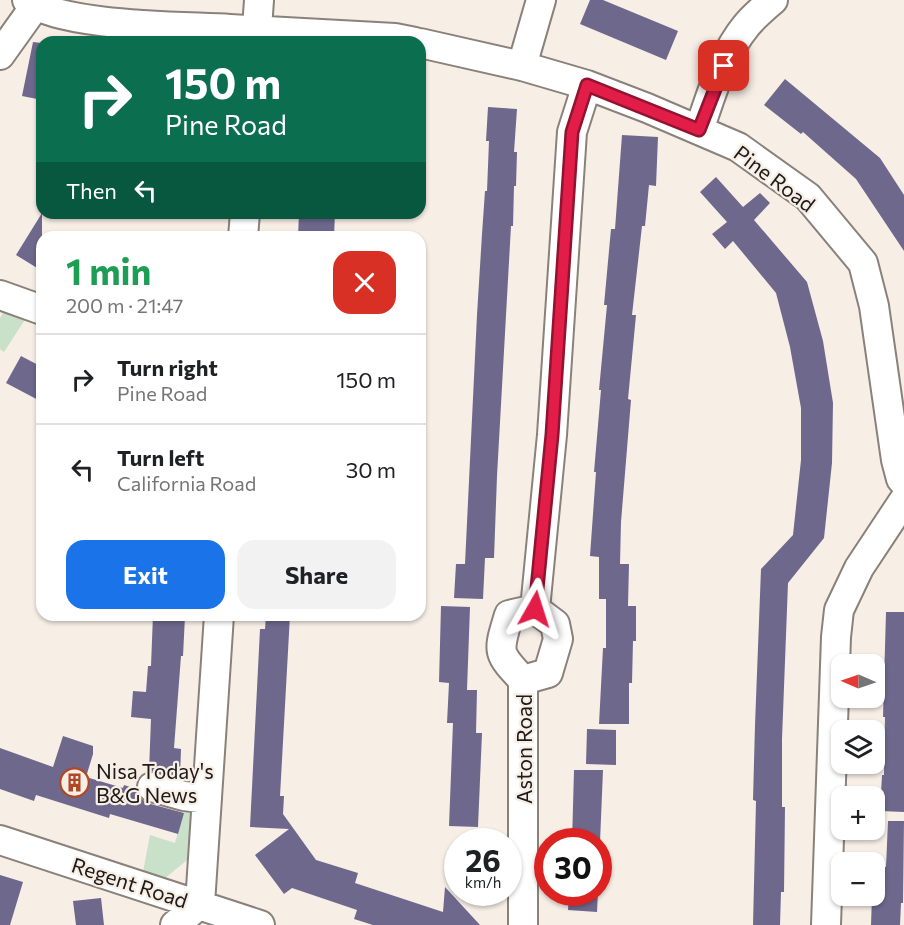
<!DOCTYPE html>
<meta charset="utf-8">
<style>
body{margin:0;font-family:Commissioner,sans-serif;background:#f2f2f2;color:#202124;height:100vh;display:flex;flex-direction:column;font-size:22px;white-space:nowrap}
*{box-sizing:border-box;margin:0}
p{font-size:20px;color:#757577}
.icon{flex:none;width:33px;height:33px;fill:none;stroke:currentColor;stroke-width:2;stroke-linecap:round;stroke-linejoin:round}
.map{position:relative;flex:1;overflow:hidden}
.sheet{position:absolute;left:36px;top:231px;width:390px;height:390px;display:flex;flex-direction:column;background:#fff;border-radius:18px;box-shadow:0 2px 4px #0004}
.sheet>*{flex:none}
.guide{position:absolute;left:36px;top:36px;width:390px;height:183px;border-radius:18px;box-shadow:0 2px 4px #0004;background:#0b6e4f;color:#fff;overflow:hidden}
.needle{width:39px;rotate:272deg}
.buttons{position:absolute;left:831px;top:654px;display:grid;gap:12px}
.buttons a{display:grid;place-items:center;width:54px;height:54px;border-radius:12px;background:#fff;box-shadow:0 2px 4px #0004;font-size:30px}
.speed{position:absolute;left:444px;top:828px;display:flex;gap:12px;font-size:30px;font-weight:700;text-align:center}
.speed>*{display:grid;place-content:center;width:78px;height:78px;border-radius:50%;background:#fff;box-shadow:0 2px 4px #0004;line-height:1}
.speed small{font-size:15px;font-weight:400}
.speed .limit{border:9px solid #d22;background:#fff;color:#111}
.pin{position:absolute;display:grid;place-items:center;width:51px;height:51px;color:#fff;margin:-26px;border-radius:12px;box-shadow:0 3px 9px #0006}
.me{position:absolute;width:66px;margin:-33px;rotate:6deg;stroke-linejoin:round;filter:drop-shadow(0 0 4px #0008)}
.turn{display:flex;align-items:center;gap:21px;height:126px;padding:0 30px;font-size:27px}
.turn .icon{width:78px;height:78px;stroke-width:2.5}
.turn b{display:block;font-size:42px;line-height:51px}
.then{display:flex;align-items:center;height:57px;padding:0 30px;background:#0003;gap:12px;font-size:22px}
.round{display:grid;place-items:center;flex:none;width:63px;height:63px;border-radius:18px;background:#f2f2f2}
.overview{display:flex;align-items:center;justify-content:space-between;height:102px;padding:0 30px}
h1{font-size:36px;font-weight:700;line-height:45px;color:#1e9e55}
.action{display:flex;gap:12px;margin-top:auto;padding:12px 30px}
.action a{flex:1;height:69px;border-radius:18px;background:#1a73e8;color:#fff;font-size:24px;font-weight:700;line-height:69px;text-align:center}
.action a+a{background:#f2f2f2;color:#202124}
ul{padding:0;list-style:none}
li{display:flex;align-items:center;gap:18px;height:90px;padding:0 30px;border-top:2px solid #e0e0e0}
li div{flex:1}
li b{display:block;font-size:22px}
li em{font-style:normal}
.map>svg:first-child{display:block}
.green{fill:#c9e0c9}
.building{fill:#6e688d}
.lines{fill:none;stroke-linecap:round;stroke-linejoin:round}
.minor-casing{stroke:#89817a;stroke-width:32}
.minor{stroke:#fff;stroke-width:28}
.route-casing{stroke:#92132f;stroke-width:15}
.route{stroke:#e11d48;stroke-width:10}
.labels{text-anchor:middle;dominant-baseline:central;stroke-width:4.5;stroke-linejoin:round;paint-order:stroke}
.street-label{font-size:21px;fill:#1d1a17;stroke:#f7eee6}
.poi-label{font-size:21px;fill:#1d1a17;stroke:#f7eee6;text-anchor:start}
</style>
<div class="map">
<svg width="904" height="925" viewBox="0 0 904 925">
<rect width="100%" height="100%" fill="#f7eee6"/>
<path class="green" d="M5 310 26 318 4 352 0 349V318Z
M195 803 192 856 164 879 143 872 150 835 175 843 186 804Z"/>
<path class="building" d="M590 0H603L678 31 666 60 580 24Z
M33 42 42 43V100L22 96Z
M785 79 880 158 904 195V251L856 179 803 132 801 134 764 105Z
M488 107 517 109 514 152H517L516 186H514L513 226H511L497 476 494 558H485L483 599 454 598 456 564H465L477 315 482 234 485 191H487L489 141H486Z
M622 135 658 137 656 186 649 185 645 226H642L632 315H636L628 399 631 400 621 522 620 564H629L628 606H636V641H633L632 683H629V724H599L603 648H606V599H599V557L590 556 596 472H594L601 390H599L607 305H604L611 229H615Z
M716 177 743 207 760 193 770 203 754 220 807 282 823 341 833 403 832 463 824 538 788 583 782 739V807H785L784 892H781L780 925H753L756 801 753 800 755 725 761 569 793 535 801 460V408L790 347 776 293 733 241 725 249 712 234 727 222 700 192Z
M42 213V271L16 255Z
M299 213H335L334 237H298Z
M21 356 42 367V402L6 383Z
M441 606 470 607 467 690H477L476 733H482L478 827 449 826 453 723H447L449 683 439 682Z
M886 612H904V812L880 811 882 775H884L885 717H883Z
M153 615 185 616 183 656H181L174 748 181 749 180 778 149 771 151 719 131 717 133 691 146 692 148 666H151Z
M266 615H290L280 796H284L283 814 316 860 358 873 355 883 443 912 445 887 480 925H373L354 919 357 910 292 888 284 894 255 855 289 829 250 827 260 629H265Z
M587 729 616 730V765L586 764Z
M63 736 93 746V754L86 777 123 788 124 785 136 789 140 798 147 803 184 813 178 834 110 814 109 818 36 795 34 801 0 789V748L53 767Z
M574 770H603L600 842H572Z
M888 821H904L903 903H901L900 925H871L872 896H874V867H886Z
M0 875 23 882 10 925H0Z
M569 892H598L597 912 568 910Z
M101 898 104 925H76L73 901Z"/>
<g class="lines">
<defs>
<path id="minor" d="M27 0C62 27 182 26 230 29 285 32 340 35 395 38L415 42
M256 42 259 0
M420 43 522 66 587 85 647 108 738 147 808 197 863 263 874 306 896 460 901 479 904 482
M0 55 35 6
M522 66 541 0
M699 130C711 96 722 55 746 26 753 17 764 8 773 0
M243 237 245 213
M0 295 42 310
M535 609 552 435 572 132 587 85
M152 787 184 796 207 799
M0 840 260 925
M200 904 219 615
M175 925 200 904
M523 925V680C496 652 498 652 509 615L535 609 555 624 558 639 548 673 523 680
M826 925 836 637 839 610 859 568 904 500"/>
</defs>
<use href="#minor" class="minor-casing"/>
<use href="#minor" class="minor"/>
</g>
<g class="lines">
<defs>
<path id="route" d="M535 609 552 435 572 132 587 85 699 130 724 66"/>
</defs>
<use href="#route" class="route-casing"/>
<use href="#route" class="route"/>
</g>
<defs>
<symbol id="building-ring" viewBox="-11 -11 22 22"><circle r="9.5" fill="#f7eee6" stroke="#b04825" stroke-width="1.5"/><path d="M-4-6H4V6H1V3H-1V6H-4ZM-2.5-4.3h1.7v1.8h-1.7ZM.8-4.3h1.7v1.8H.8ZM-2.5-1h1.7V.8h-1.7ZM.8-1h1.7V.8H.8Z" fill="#b04825"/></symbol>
</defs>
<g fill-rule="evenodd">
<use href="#building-ring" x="58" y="766" width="33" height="33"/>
</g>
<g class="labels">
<g class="street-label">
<text transform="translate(775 178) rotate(37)">Pine Road</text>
<text transform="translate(523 749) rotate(-90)">Aston Road</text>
<text transform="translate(130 882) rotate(18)">Regent Road</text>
</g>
<g class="poi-label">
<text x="96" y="770">Nisa Today's<tspan x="96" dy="24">B&amp;G News</tspan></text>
</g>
</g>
</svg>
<div class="buttons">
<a><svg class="needle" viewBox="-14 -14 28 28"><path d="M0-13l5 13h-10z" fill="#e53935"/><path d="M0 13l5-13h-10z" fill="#757577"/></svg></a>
<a><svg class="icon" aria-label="layers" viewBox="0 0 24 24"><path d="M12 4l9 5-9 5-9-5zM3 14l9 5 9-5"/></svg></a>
<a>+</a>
<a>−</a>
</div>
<div class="speed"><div>26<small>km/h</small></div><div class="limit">30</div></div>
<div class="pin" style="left:724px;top:66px;background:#d93025"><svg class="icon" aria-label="arrive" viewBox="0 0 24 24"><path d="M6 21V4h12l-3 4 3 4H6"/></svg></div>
<svg class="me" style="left:535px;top:609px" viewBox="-20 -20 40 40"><path d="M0-17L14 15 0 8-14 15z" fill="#e11d48" stroke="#fff" stroke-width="4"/></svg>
<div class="guide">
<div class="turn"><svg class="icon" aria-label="right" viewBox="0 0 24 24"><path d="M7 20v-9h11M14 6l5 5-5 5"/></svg><div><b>150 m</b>Pine Road</div></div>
<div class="then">Then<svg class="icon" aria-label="left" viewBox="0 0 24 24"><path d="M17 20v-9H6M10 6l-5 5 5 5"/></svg></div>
</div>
<section class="sheet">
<div class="overview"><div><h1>1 min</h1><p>200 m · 21:47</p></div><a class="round" style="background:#d93025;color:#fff"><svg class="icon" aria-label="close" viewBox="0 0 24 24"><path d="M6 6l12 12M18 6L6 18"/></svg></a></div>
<ul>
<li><svg class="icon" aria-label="right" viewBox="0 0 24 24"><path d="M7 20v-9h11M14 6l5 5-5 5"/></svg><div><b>Turn right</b><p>Pine Road</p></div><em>150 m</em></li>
<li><svg class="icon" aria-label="left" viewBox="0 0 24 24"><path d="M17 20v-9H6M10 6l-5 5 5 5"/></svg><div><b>Turn left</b><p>California Road</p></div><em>30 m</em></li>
</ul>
<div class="action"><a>Exit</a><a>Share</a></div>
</section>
</div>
